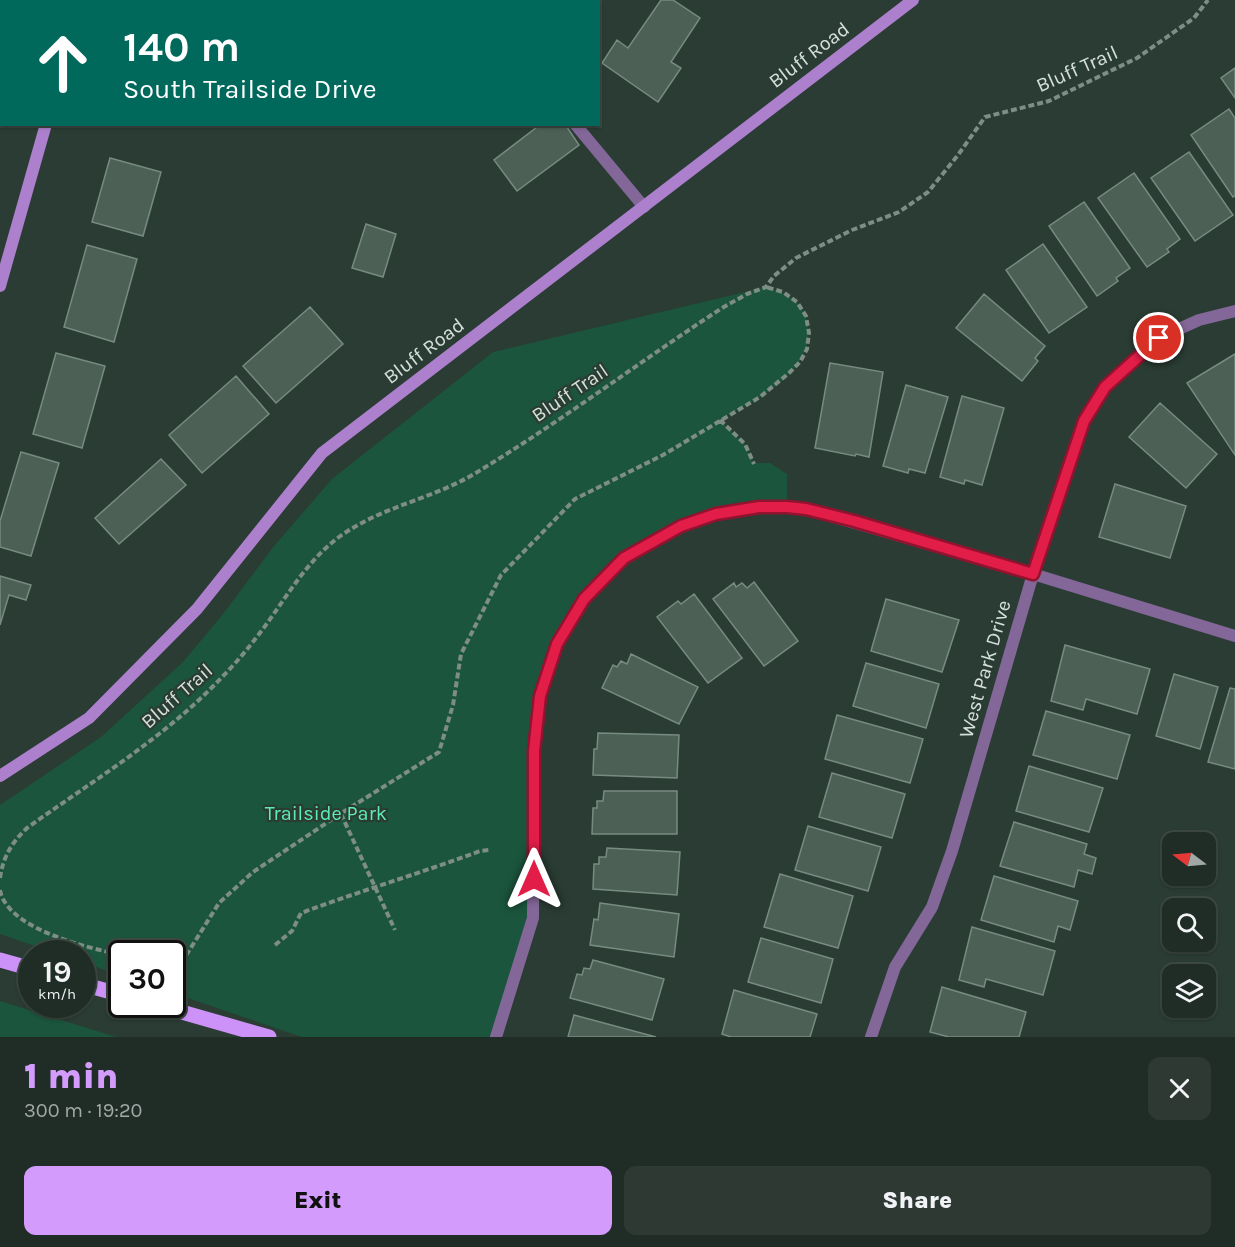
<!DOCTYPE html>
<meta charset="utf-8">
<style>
body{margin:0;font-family:Karla,sans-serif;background:#2d3932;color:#f1f3f6;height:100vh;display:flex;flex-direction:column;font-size:22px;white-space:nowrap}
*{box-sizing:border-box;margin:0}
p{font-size:20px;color:#a2a8a7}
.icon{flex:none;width:33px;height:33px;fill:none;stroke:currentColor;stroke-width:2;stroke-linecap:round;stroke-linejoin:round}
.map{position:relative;height:1037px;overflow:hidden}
.details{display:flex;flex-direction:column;background:#202d26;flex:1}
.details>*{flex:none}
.guide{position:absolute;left:0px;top:0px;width:600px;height:126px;box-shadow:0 2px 4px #0004,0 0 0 2px #3d4943;background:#00695c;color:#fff;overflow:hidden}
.needle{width:39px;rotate:286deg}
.buttons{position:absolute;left:1162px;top:832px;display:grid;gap:12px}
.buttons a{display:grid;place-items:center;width:54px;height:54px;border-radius:12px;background:#202d26;box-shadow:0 2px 4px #0004,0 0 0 2px #3d4943;font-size:30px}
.speed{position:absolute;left:18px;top:940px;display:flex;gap:12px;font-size:30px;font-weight:700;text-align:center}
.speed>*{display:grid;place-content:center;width:78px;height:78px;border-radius:50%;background:#202d26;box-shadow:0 2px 4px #0004,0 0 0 2px #3d4943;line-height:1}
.speed small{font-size:15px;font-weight:400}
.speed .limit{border:3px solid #111;border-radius:9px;background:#fff;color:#111}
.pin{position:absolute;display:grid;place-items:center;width:51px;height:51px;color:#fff;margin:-26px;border:3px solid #fff;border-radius:50%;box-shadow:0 2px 6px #0007}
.me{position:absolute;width:66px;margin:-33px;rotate:0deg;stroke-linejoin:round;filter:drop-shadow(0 0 4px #0008)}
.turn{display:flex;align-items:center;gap:21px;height:126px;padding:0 24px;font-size:27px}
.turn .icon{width:78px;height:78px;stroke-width:2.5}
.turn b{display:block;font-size:42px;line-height:51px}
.round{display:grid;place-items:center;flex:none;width:63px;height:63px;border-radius:12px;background:#2d3932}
.headline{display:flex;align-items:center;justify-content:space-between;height:102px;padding:0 24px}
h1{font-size:36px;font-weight:800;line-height:45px;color:#d39cfc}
.primary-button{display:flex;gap:12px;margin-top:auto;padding:12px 24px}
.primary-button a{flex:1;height:69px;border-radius:12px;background:#d39cfc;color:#111;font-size:24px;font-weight:800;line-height:69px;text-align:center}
.primary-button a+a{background:#2d3932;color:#f1f3f6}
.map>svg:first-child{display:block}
.green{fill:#1b553e}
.building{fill:#4c6056;stroke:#778b81;stroke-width:1.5}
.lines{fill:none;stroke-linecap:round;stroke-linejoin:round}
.path{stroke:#7e8d85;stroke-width:4;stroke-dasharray:6 3;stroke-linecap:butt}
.lane{stroke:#836798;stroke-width:12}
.street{stroke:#836798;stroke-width:12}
.secondary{stroke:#ad80ce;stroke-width:12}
.primary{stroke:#cd92f8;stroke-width:15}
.route-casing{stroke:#92132f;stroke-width:15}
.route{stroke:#e11d48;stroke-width:10}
.labels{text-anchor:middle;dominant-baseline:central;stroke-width:4.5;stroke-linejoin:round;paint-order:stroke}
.street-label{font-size:20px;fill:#d5e0da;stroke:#2a3c33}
.park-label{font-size:20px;fill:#5dedb4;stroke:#2a3c33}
</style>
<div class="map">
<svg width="1235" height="1037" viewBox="0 0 1235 1037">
<rect width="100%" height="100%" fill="#2a3c33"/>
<path class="green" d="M766 287C784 292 802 299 807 320 819 371 756 399 720 420L745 444 754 463H770L787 474V507L716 514 625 558 584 599 539 696 533 918 496 1037H302L173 993 172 954H122L121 976 83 962 82 954H58L0 934V805L101 737 183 662 223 614 274 546 332 479 493 352Z
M0 1001 116 1037H0Z"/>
<path class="building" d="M152 0H208L152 2Z
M661 0H673L700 18 671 62 681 68 658 102 602 63 617 40 628 48Z
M1235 68V98L1221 78Z
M1229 109 1235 118V196L1233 197 1191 135Z
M541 124H565L579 145 517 191 494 160Z
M1189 152 1233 215 1195 241 1151 178Z
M110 158 161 172 143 236 92 222Z
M1134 173 1180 239 1167 249 1169 252 1147 267 1098 198Z
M1084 202 1130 268 1116 278 1118 281 1097 296 1049 226Z
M366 224 396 234 383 277 352 268Z
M1043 244 1087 307 1049 333 1006 270Z
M87 245 137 259 114 342 64 327Z
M984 294 1045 346 1035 358 1038 361 1022 381 956 328Z
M310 307 343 344 276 403 243 366Z
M56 353 105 366 82 448 33 434Z
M1235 354V455L1187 383Z
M830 363 883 372 869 457 856 454 855 456 815 448Z
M236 376 269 414 202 473 169 435Z
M906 385 948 397 925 473 909 469 908 473 883 466Z
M962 396 1004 408 982 485 965 480 964 484 940 477Z
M1160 403 1217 454 1186 488 1129 437Z
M21 452 59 463 31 556 0 547V521Z
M161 459 186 485 119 544 95 518Z
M1115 484 1186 506 1170 558 1099 537Z
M0 576 31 585 26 600 9 595 0 625Z
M754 582 798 641 764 666 713 599 734 583 736 587 742 583 747 588Z
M694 594 742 658 708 683 657 617 678 601 681 604Z
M886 599 959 620 942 672 871 651Z
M1065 645 1150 669 1137 714 1086 699 1083 710 1051 701Z
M631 654 698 687 679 724 602 688 613 665 617 667 621 661 627 664Z
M866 663 939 684 926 728 853 706Z
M1174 674 1218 687 1200 749 1156 736Z
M1230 688 1235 689V769L1208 762Z
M1046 711 1130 735 1117 779 1033 755Z
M837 715 923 739 910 783 825 759Z
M598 733 679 735 677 778 593 775 594 749H597Z
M1029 766 1103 788 1089 832 1016 811Z
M832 773 905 794 892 838 819 817Z
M604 791H677V834H592L593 808H597V801H603Z
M1014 822 1087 844 1084 854 1096 858 1092 874 1078 870 1074 887 1000 866Z
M808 826 881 847 868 891 795 870Z
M607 848 680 852 677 895 593 889 594 864H599V857H606Z
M780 874 853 896 838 948 764 927Z
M994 876 1078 901 1070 930 1058 926 1054 942 981 920Z
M600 903 679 914 674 957 590 945 594 919 598 920Z
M972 927 1055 951 1043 995 986 979 984 987 959 980Z
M761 938 833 959 821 1003 748 982Z
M593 960 664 979 652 1020 570 998 577 974 582 975 584 968 590 969Z
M942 987 1026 1012 1019 1037H949L930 1032Z
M734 990 817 1014 810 1037H731L722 1034Z
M574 1015 656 1037H568Z"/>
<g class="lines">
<path class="path" d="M720 420 745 444 754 464
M341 814 395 930
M0 878C3 857 12 842 27 828 94 780 167 736 223 676 235 664 246 651 256 638 283 604 303 564 339 537 382 506 430 500 474 474 559 423 639 362 722 308L747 294 766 287 774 276 796 258 852 230 899 212 928 192 958 155 985 117 1049 101 1137 58 1194 18 1208 0
M0 890C7 929 88 948 122 955
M275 945 292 931 301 913C360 891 421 873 480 851L489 850
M172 961 182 962 219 903 253 872 340 814 439 752 453 705 461 654 501 575 575 499 663 455 760 397 789 373 800 362 807 349 809 333 806 316 797 302 783 292 766 287"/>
<path class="lane" d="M575 124 644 207"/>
<path class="street" d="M496 1037 533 918 534 751 539 696 557 644 584 599 624 558 681 526 716 514 759 507H787L806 509 1033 574 1235 636
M871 1037 895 967 932 907 952 851 1033 574 1084 421 1105 387 1159 338 1199 320 1235 311"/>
<path class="secondary" d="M81 2 82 0
M0 286 46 124
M0 776 89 718 197 609 322 453 913 0"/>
<path class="primary" d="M0 960 32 969
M82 984 122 995
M157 1005 269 1037"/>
</g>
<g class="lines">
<defs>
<path id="route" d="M534 879V751L540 696 557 644 584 599 624 558 681 526 716 514 759 507H787L806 509 854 521 1033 574 1084 421 1105 387 1159 338"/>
</defs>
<use href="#route" class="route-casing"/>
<use href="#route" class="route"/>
</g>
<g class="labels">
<g class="street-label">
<text transform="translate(809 55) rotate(-37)">Bluff Road</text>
<text transform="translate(1077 69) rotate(-24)">Bluff Trail</text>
<text transform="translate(424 351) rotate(-37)">Bluff Road</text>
<text transform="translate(570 393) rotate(-34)">Bluff Trail</text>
<text transform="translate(985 669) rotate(-74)">West Park Drive</text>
<text transform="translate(177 696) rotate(-41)">Bluff Trail</text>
</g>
<g class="park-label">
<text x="326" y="813">Trailside Park</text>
</g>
</g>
</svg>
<div class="buttons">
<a><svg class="needle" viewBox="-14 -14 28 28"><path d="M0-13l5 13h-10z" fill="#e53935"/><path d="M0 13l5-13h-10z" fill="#a2a8a7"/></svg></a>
<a><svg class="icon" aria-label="search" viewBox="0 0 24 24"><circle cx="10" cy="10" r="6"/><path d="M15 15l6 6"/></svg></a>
<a><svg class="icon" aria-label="layers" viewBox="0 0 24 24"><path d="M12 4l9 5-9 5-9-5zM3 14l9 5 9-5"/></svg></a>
</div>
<div class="speed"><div>19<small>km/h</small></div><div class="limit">30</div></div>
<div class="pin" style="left:1159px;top:338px;background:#d93025"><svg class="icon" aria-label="arrive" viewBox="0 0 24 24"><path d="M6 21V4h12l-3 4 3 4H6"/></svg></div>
<svg class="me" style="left:534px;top:879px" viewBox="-20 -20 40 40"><path d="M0-17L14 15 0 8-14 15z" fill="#e11d48" stroke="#fff" stroke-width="4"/></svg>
<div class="guide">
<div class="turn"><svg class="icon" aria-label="ahead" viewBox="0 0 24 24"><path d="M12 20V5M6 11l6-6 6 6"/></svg><div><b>140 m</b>South Trailside Drive</div></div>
</div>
</div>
<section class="details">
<div class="headline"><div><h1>1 min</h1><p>300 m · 19:20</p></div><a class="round"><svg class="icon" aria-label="close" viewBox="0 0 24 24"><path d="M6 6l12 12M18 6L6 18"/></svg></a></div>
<div class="primary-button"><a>Exit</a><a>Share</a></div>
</section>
